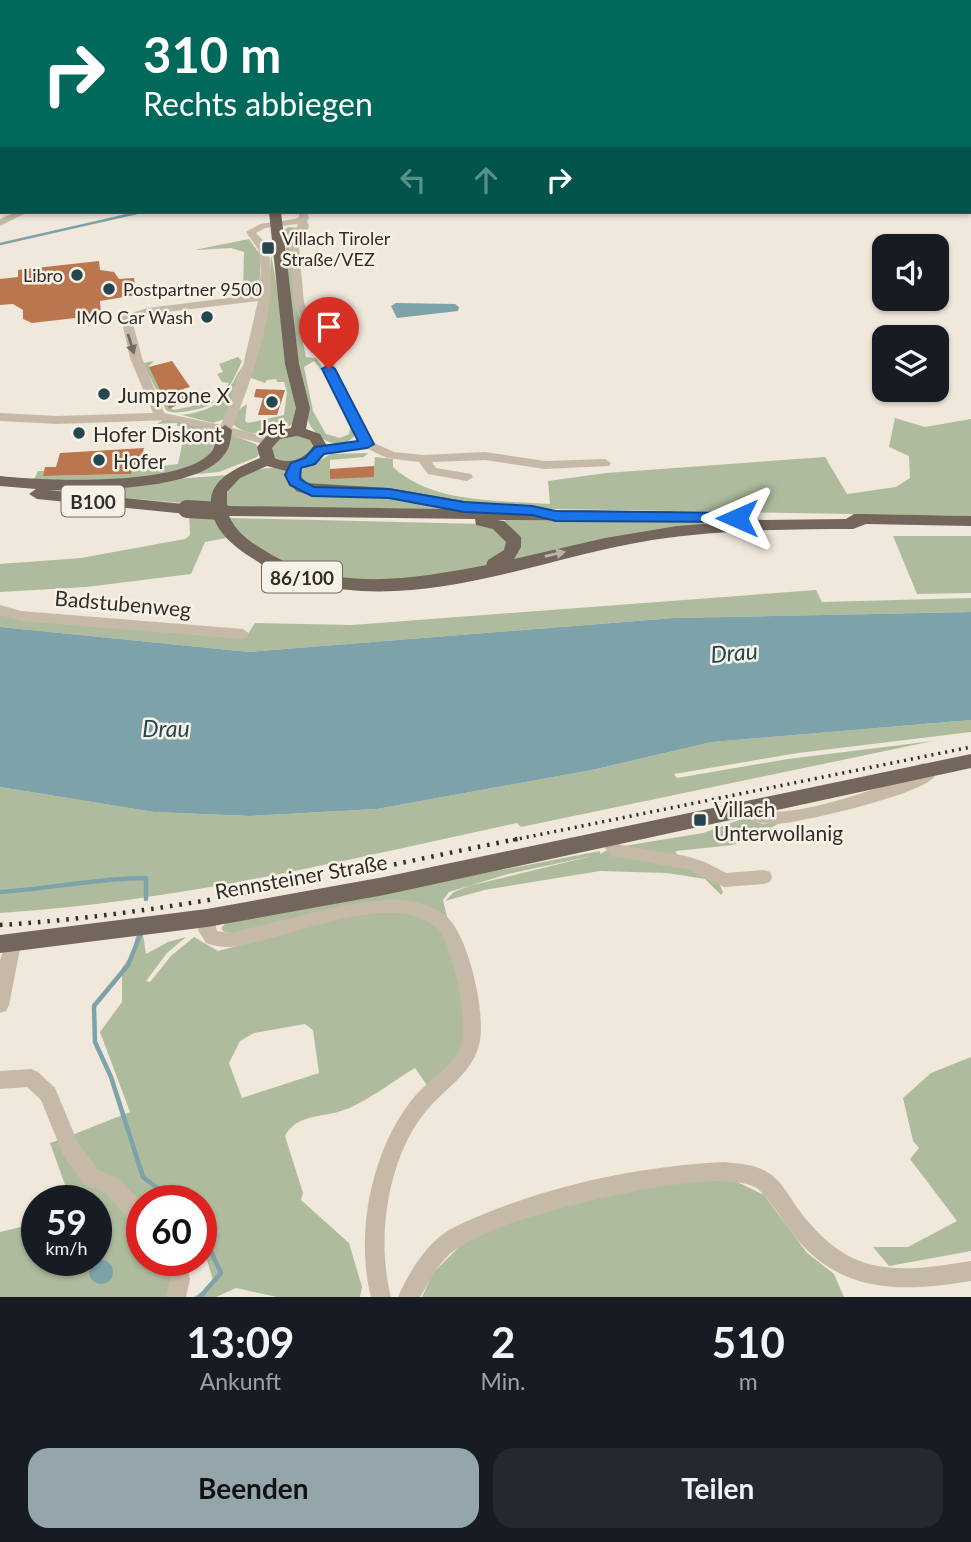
<!DOCTYPE html>
<html lang="de">
<meta charset="utf-8">
<style>
body{margin:0;font-family:Lato,sans-serif;background:#242831;color:#f1f3f6;height:100vh;display:flex;flex-direction:column;font-size:26px;white-space:nowrap}
*{box-sizing:border-box;margin:0}
p{font-size:23px;color:#9ea1a6}
.icon{flex:none;width:38px;height:38px;fill:none;stroke:currentColor;stroke-width:2;stroke-linecap:round;stroke-linejoin:round}
.map{position:relative;height:1297px;overflow:hidden}
.sheet{display:flex;flex-direction:column;background:#171b24;flex:1}
.sheet>*{flex:none}
.top-card{position:absolute;left:0px;top:0px;width:971px;height:214px;box-shadow:0 2px 5px #0004;background:#00695c;color:#fff;overflow:hidden}
.fabs{position:absolute;left:872px;top:234px;display:grid;gap:14px}
.fabs a{display:grid;place-items:center;width:77px;height:77px;border-radius:14px;background:#171b24;box-shadow:0 2px 5px #0004;font-size:35px}
.speed{position:absolute;left:21px;top:1185px;display:flex;gap:14px;font-size:35px;font-weight:700;text-align:center}
.speed>*{display:grid;place-content:center;width:91px;height:91px;border-radius:50%;background:#171b24;box-shadow:0 2px 5px #0004;line-height:1}
.speed small{font-size:18px;font-weight:400}
.speed .limit{border:10px solid #d22;background:#fff;color:#111}
.pin{position:absolute;display:grid;place-items:center;width:60px;height:60px;color:#fff;margin:-72px -30px;border-radius:50% 50% 50% 0;rotate:-45deg;box-shadow:0 0 7px #0007}
.pin .icon{rotate:45deg}
.me{position:absolute;width:77px;margin:-38px;rotate:270deg;stroke-linejoin:round;filter:drop-shadow(0 0 5px #0008)}
.turn{display:flex;align-items:center;gap:24px;height:147px;padding:0 28px;font-size:32px}
.turn .icon{width:91px;height:91px;stroke-width:2.5}
.turn b{display:block;font-size:49px;line-height:60px}
.lanes{display:flex;align-items:center;height:66px;padding:0 28px;background:#0003;justify-content:center;gap:35px;direction:ltr}
.lanes .off{opacity:.35}
.eta{display:flex;justify-content:space-evenly;align-items:center;height:119px;text-align:center}
.eta b{font-size:42px;font-weight:700;line-height:49px}
.cta{display:flex;gap:14px;margin-top:auto;padding:14px 28px}
.cta a{flex:1;height:80px;border-radius:21px;background:#94a6ab;color:#111;font-size:28px;font-weight:700;line-height:80px;text-align:center}
.cta a+a{background:#242831;color:#f1f3f6}
.map>svg:first-child{display:block}
.green{fill:#aebc9d;fill-rule:evenodd}
.water{fill:#7da2a9}
.lines{fill:none;stroke-linecap:round;stroke-linejoin:round}
.stream-far1{stroke:#7da2a9;stroke-width:2.5}
.stream{stroke:#7da2a9;stroke-width:4.5}
.building{fill:#b9764f}
.minor{fill:#c6b9a8;fill-rule:evenodd}
.major{fill:#74665a;fill-rule:evenodd}
.rail-far1{stroke:#332d28;stroke-width:3.5;stroke-dasharray:2 5;stroke-linecap:butt}
.rail{stroke:#332d28;stroke-width:4.5;stroke-dasharray:2.5 7;stroke-linecap:butt}
.major-bridge{stroke:#74665a;stroke-width:18}
.oneway{fill:#756c62}
.oneway2{fill:#bcb3a8}
.route{fill:#1a73e8;stroke:#114b97;stroke-width:2}
.poi-dot{fill:#224750;stroke:#f7f2e7;stroke-width:2.5}
.labels{text-anchor:middle;dominant-baseline:central;stroke-width:5;stroke-linejoin:round;paint-order:stroke}
.far-poi-label{font-size:18px;fill:#332d28;stroke:#f7f2e7;text-anchor:start}
.shield{fill:#f7f2e7;stroke:#6e6861;stroke-width:2}
.shield-label{font-size:19px;font-weight:bold;fill:#332d28}
.poi-label{font-size:21px;fill:#332d28;stroke:#f7f2e7;text-anchor:start}
.street-label{font-size:21px;fill:#332d28;stroke:#f7f2e7}
.water-label{font-size:23px;font-style:italic;fill:#224750;stroke:#f7f2e7}
</style>
<div class="map">
<svg width="971" height="1297" viewBox="0 0 971 1297">
<rect width="100%" height="100%" fill="#efe8db"/>
<path class="green" d="M289 227 298 228 290 249 294 301 307 337 303 343 306 357 316 358 324 369 321 370 314 361 304 367 313 411 326 434 340 438 349 434 351 426 341 406H343L357 433C351 441 344 445 333 443 325 442 317 435 312 428 297 404 288 293 286 261 285 248 288 242 285 229Z
M249 239 261 256 259 292 257 295 239 298 236 292 243 290 244 252 231 248 194 250Z
M271 254 298 404 295 422C280 434 247 439 233 424L237 411 247 404 245 421 248 423 284 415 287 392 284 382H277L276 379 267 380 265 383 248 377 270 282Z
M238 357 242 361C230 388 221 407 188 411 180 412 174 414 166 410L143 363 154 361 149 366 169 407 174 410 216 401 229 383 222 382 217 374 223 372 219 364Z
M243 365 224 419 213 423 182 415C226 408 223 397 243 365Z
M895 418 925 427 971 419V516L497 508 305 486 298 472 331 454 368 453 364 457 330 460V478L374 468 375 457 393 459V467C432 504 500 500 550 504L548 481 606 473 825 457 847 494 896 487 910 478 909 456 889 447Z
M163 420C179 419 206 424 217 436L218 449 195 466 139 479 33 482 38 471H44L43 476 130 474 132 468 159 470 161 466 178 464 186 426H177V423L157 424Z
M226 433 256 444 260 453 257 457 219 472 178 476 206 466Z
M293 435 311 440 313 452C299 460 286 467 272 455L271 446 280 438Z
M272 468 290 469 291 483 379 495 449 509 224 507C226 480 247 469 272 468Z
M229 475 212 506 34 489Z
M189 515 215 517 226 538 205 542 191 574 86 587 0 592V564L81 558 185 539 190 535Z
M229 518 482 524 503 532 509 546C504 550 499 558 494 561 467 576 369 586 339 580 300 572 247 556 229 518Z
M506 520 713 522 715 523 512 561 503 522Z
M893 536H971V593L917 594Z
M816 590 822 602 971 598V612L674 618 249 652 0 627V615L246 637 255 623 352 625Z
M971 720V732L798 753 674 774 677 778 788 759 933 741 521 827 517 823C346 860 175 902 0 913V787L154 812 250 816 377 809 592 770 712 742Z
M745 818 763 824 785 821 733 845 676 851 677 857 624 846 703 833Z
M609 849 666 860 718 881 723 892 721 895 705 879 667 873 600 871 484 890 445 901 454 892 469 886 592 856 508 874 449 892 443 900 448 921 410 902 242 935 224 932 221 928 226 923 600 851V854Z
M393 911C406 912 424 912 434 922 454 943 472 1019 463 1047 458 1064 442 1076 429 1088L415 1068C391 1082 365 1104 338 1112 320 1117 296 1115 285 1136L303 1193 301 1200 349 1243 362 1287 360 1297H277L236 1288 216 1297H194L214 1283 201 1241V1200H142V1210L96 1173 72 1135 130 1112 100 1032 122 1002V968L132 954 136 936 143 935 146 954 168 942 186 937 167 953 146 981 150 982 171 956 194 937 218 951 356 914ZM305 1024 313 1030 319 1073 242 1098 229 1063 240 1041 254 1033Z
M971 1057V1251L889 1266 873 1247H908L957 1221 910 1159 919 1148 913 1141 903 1098 931 1073Z
M65 1138 142 1224V1260H166L175 1297H0V1232L37 1223V1260H96L90 1266 100 1258 96 1260V1200H66L69 1196 50 1143Z
M727 1177 764 1195 807 1253 834 1274 844 1297H422L433 1273 465 1241 516 1219 675 1179Z"/>
<path class="water" d="M396 303 455 304 459 307 458 311 397 318 391 306Z
M971 612V720L712 742 592 770 377 809 250 816 154 812 0 787V627L249 652 674 618Z
M89 1272a12 12 0 1 1 24 0a12 12 0 1 1-24 0Z"/>
<g class="lines">
<path class="stream-far1" d="M0 244 141 212"/>
<path class="stream" d="M0 892C49 889 96 878 146 878V899
M141 933 128 965 94 1006 95 1042 111 1077 143 1177 173 1200
M200 1297 221 1273 201 1230"/>
</g>
<path class="building" d="M99 261 100 270 114 272 119 279 134 278 136 295 100 301 101 315 32 323 23 319V310L13 304 0 305V279L18 277V270Z
M172 361 190 387 183 389 188 400 169 409 149 367Z
M256 389 285 390 277 415H258L263 398 254 397Z
M144 448 139 468H132L131 474 43 476 45 467H56L60 453Z
M374 466V477L330 479V469Z"/>
<g class="lines">
<path class="minor" d="M146 0 167 2H148Z
M430 0H494L497 2H432Z
M810 0H818L809 2Z
M0 36H2V40H0Z
M970 89H971V93H970Z
M970 116H971V122L970 121Z
M970 142 971 143V150L970 149Z
M0 149H2V155H0Z
M970 170H971V176H970Z
M16 212H28L0 226V219Z
M299 212H307L309 218 307 221 309 226 299 248 304 303 372 442 394 452 423 455 485 452 545 461 605 459 611 463 609 466 545 469 485 460 432 462 436 468 471 474 473 477 467 481 428 474 419 462 387 458 366 448 315 453 313 450 315 447 319 446 360 441 294 303 289 248 298 224 265 228 256 233C261 238 266 243 268 250 281 300 251 382 232 428L272 438V444L268 445 171 420 57 424 0 421V413L57 416 153 413 130 358 121 318 122 316 148 308 259 294 261 267 258 249 246 232 260 224 295 219 299 217ZM258 301 243 366 221 425 164 413 142 358 132 320 149 314Z
M0 605 21 611 243 629 250 634 243 639 21 621 0 615Z
M923 763 928 765 935 776C924 794 800 823 776 824 763 824 744 822 737 810L739 805 745 804C750 805 755 809 760 810 795 819 873 789 908 778L918 774 915 769 918 765Z
M608 833 614 835 621 845 686 856 705 862 726 873 764 870 770 872 772 877 770 882 764 884 724 887 686 869 610 856 600 840 602 835Z
M390 899C409 900 430 904 445 915 469 934 487 1017 479 1045 471 1075 445 1088 427 1110 387 1157 376 1240 391 1297H371C355 1235 371 1152 411 1101 423 1085 440 1074 454 1059 459 1051 462 1045 463 1035 465 1013 453 947 439 931 431 922 418 916 406 914 368 908 316 926 279 936 254 942 231 953 206 943L198 930 201 913 207 911 213 913 217 931 230 933 345 905Z
M12 936 18 939 21 944 9 1005 6 1011 0 1013V961L6 939Z
M31 1069 38 1072 55 1088 78 1143 98 1170 118 1178 142 1203V1228L135 1225 104 1192 84 1184 64 1157 41 1100 27 1087 0 1089V1071Z
M725 1162C740 1164 754 1164 767 1172 781 1180 789 1196 798 1209 816 1233 839 1256 869 1264 902 1273 938 1266 971 1261V1281C911 1291 851 1295 805 1248 787 1230 776 1206 758 1189 720 1163 546 1210 503 1226 486 1233 470 1240 455 1250 439 1261 430 1281 420 1297H398C406 1278 421 1253 437 1239 450 1227 468 1221 484 1214 560 1183 643 1166 725 1162Z
M165 1260H185L190 1279 186 1297H166L170 1279Z"/>
<path class="major" d="M248 0H258V2H248Z
M970 37H971V43H970Z
M269 212H281L299 364 310 408 306 429 320 434 327 446 321 457 302 468 300 475 306 483 389 488 469 502 475 503 476 509 718 512 726 517 718 522 497 520 504 521 521 537V547L514 559 605 538 677 526 752 520 846 519 854 514H865L971 516V526L866 524 853 529C786 529 719 530 652 540 541 558 422 612 309 583 299 580 288 579 279 574 269 570 260 563 252 558 233 546 213 530 211 506 208 478 239 467 260 458L257 447 270 432 291 428 296 408 285 364ZM297 436 310 440 313 446C306 459 288 465 275 458L272 448 280 439ZM267 466 286 471 284 475 296 491 312 496 389 498 449 509 227 506V492L240 478ZM229 516 475 519 476 525 493 529 506 542 504 550 488 560 486 565C414 579 334 593 267 552 252 543 237 534 229 516Z
M225 425 232 430C231 439 230 448 224 455 198 491 89 490 48 490L193 505 195 509 193 513 187 514 37 499 29 494 36 489 0 486V476C43 481 185 487 212 451 216 446 216 436 218 430Z
M971 754V768L384 895 207 927 0 953V935L207 909 384 877Z"/>
<path class="rail-far1" d="M513 840 971 747"/>
<path class="rail" d="M0 925C177 914 349 873 522 838"/>
<path class="major-bridge" d="M187 509 221 511"/>
</g>
<defs><path id="oneway-solid" d="M-6-.8H1V-3.2L6.5 0L1 3.2V.8H-6Z" transform="scale(1.75)"/></defs>
<use class="oneway" href="#oneway-solid" transform="translate(131 344) rotate(73)"/>
<use class="oneway2" href="#oneway-solid" transform="translate(555 554) rotate(-13)"/>
<path class="route" d="M329 365 335 369 374 444 367 448 324 454 315 464 301 468 300 479 314 487 389 489 464 502 532 506 556 511 737 513 744 518 737 522 556 521 532 515 464 512 389 498 312 496 290 485 285 475 291 463 305 458 315 447 358 441 322 369Z"/>
<g class="poi-dot">
<rect x="261" y="241" width="14" height="14" rx="3.5"/>
<circle cx="77" cy="275" r="7"/>
<circle cx="109" cy="289" r="7"/>
<circle cx="207" cy="317" r="7"/>
<circle cx="104" cy="394" r="7"/>
<circle cx="272" cy="402" r="7"/>
<circle cx="79" cy="433" r="7"/>
<circle cx="99" cy="460" r="7"/>
<rect x="693" y="813" width="14" height="14" rx="3.5"/>
</g>
<g class="labels">
<g class="far-poi-label">
<text x="282" y="238">Villach Tiroler<tspan x="282" dy="21">Straße/VEZ</tspan></text>
<text x="63" y="275" text-anchor="end">Libro</text>
<text x="123" y="289">Postpartner 9500</text>
<text x="193" y="317" text-anchor="end">IMO Car Wash</text>
</g>
<g class="shield">
<rect x="61.5" y="485.5" width="63" height="31" rx="5"/>
<rect x="262" y="561.5" width="80" height="31" rx="5"/>
</g>
<g class="shield-label">
<text x="93" y="501">B100</text>
<text x="302" y="577">86/100</text>
</g>
<g class="poi-label">
<text x="118" y="394">Jumpzone X</text>
<text x="272" y="426" text-anchor="middle">Jet</text>
<text x="93" y="433">Hofer Diskont</text>
<text x="113" y="460">Hofer</text>
<text x="714" y="808">Villach<tspan x="714" dy="24">Unterwollanig</tspan></text>
</g>
<g class="street-label">
<text transform="translate(123 603) rotate(5)">Badstubenweg</text>
<text transform="translate(301 876) rotate(-10)">Rennsteiner Straße</text>
</g>
<g class="water-label">
<text transform="translate(734 652) rotate(-5)">Drau</text>
<text x="166" y="728">Drau</text>
</g>
</g>
</svg>
<div class="fabs">
<a><svg class="icon" aria-label="sound" viewBox="0 0 24 24"><path d="M4 9h4l5-4v14l-5-4H4zM17 9q2 3 0 6"/></svg></a>
<a><svg class="icon" aria-label="layers" viewBox="0 0 24 24"><path d="M12 4l9 5-9 5-9-5zM3 14l9 5 9-5"/></svg></a>
</div>
<div class="speed"><div>59<small>km/h</small></div><div class="limit">60</div></div>
<div class="pin" style="left:329px;top:369px;background:#d93025"><svg class="icon" aria-label="arrive" viewBox="0 0 24 24"><path d="M6 21V4h12l-3 4 3 4H6"/></svg></div>
<svg class="me" style="left:737px;top:518px" viewBox="-20 -20 40 40"><path d="M0-17L14 15 0 8-14 15z" fill="#1a73e8" stroke="#fff" stroke-width="4"/></svg>
<div class="top-card">
<div class="turn"><svg class="icon" aria-label="right" viewBox="0 0 24 24"><path d="M7 20v-9h11M14 6l5 5-5 5"/></svg><div><b>310 m</b>Rechts abbiegen</div></div>
<div class="lanes"><svg class="icon off" aria-label="left" viewBox="0 0 24 24"><path d="M17 20v-9H6M10 6l-5 5 5 5"/></svg><svg class="icon off" aria-label="ahead" viewBox="0 0 24 24"><path d="M12 20V5M6 11l6-6 6 6"/></svg><svg class="icon" aria-label="right" viewBox="0 0 24 24"><path d="M7 20v-9h11M14 6l5 5-5 5"/></svg></div>
</div>
</div>
<section class="sheet">
<div class="eta">
<div><b>13:09</b><p>Ankunft</p></div>
<div><b>2</b><p>Min.</p></div>
<div><b>510</b><p>m</p></div>
</div>
<div class="cta"><a>Beenden</a><a>Teilen</a></div>
</section>
